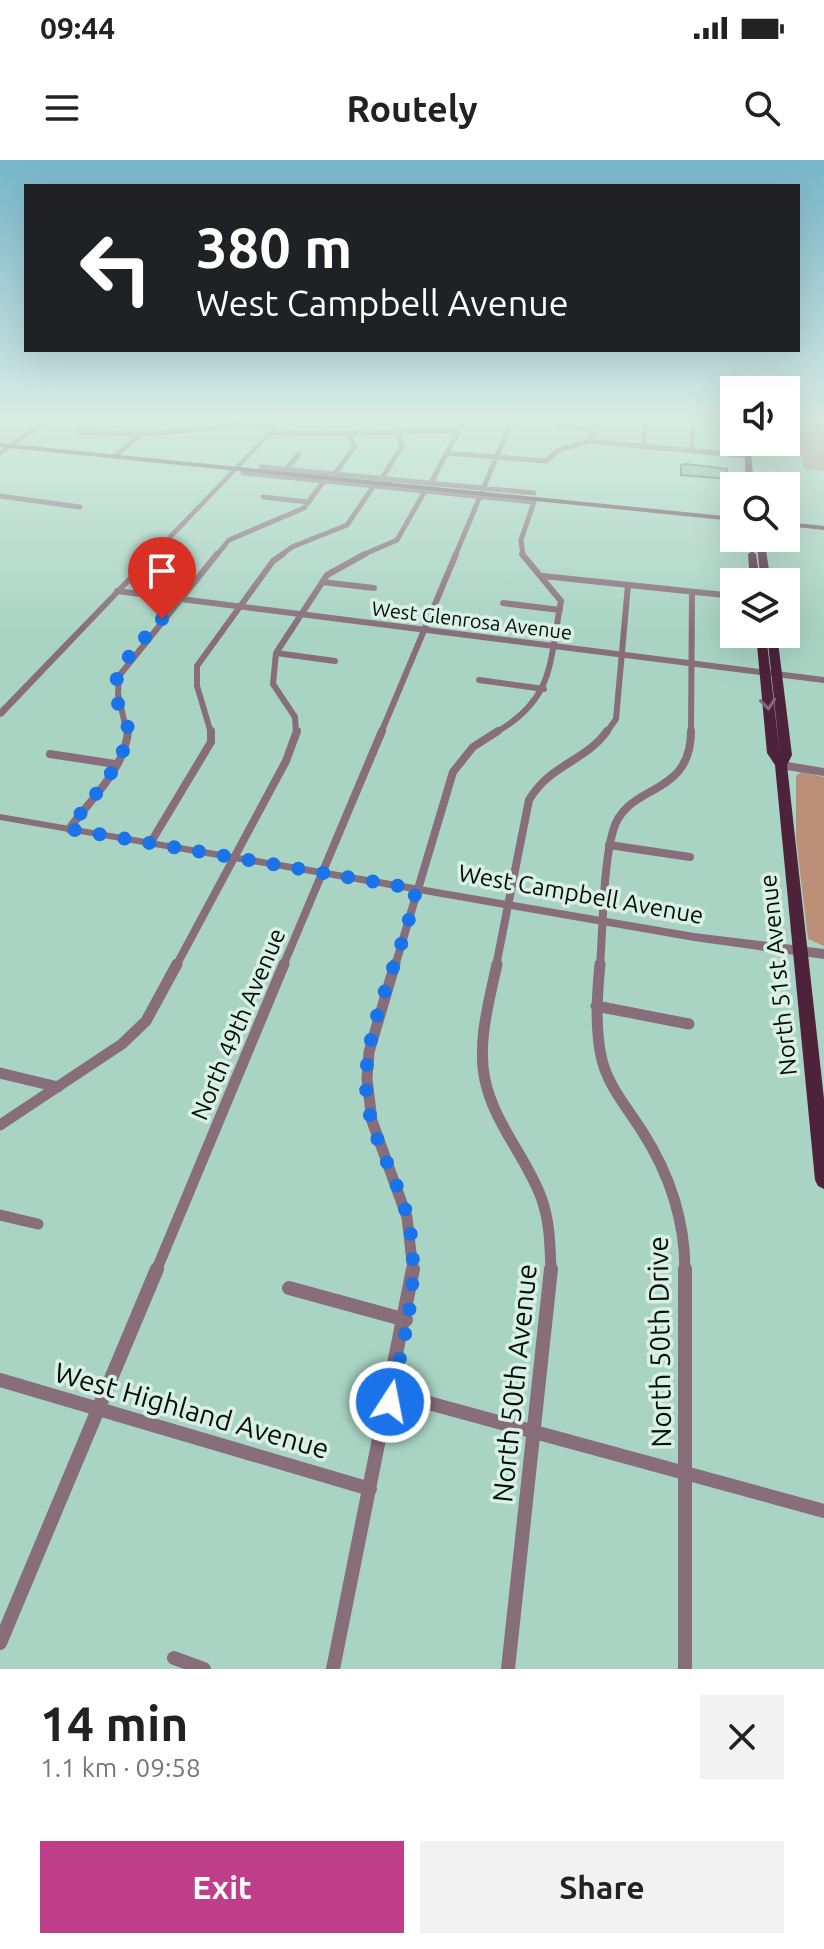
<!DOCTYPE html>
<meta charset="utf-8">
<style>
body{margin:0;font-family:Ubuntu,sans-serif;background:#f2f2f2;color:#222;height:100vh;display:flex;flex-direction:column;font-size:30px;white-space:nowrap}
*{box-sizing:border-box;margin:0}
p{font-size:26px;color:#767676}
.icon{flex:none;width:44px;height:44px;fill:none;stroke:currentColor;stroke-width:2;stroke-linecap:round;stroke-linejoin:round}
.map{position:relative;height:1509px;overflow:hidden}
.sheet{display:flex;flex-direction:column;background:#fff;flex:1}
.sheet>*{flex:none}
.top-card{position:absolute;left:24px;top:24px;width:776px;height:168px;border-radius:0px;box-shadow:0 8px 32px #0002;background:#202124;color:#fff;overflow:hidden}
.buttons{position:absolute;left:720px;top:216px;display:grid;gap:16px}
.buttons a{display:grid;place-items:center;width:80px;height:80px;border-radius:0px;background:#fff;box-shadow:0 8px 32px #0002;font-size:40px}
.pin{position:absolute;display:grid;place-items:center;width:68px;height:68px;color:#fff;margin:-82px -34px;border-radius:50% 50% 50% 0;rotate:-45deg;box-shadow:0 0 8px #0007}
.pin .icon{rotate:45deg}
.me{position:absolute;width:88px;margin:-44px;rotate:11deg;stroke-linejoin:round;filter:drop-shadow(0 0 6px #0008)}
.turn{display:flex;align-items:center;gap:28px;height:168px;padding:0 40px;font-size:36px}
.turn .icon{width:104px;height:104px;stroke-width:2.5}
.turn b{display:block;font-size:56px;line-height:68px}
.round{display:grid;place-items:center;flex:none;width:84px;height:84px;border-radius:0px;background:#f2f2f2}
.head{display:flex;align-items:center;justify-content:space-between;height:136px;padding:0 40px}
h1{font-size:48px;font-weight:700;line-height:60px}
.action{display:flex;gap:16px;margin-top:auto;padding:16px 40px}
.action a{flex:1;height:92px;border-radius:0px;background:#be3e89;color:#fff;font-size:32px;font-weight:700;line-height:92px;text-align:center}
.action a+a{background:#f2f2f2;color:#222}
.status{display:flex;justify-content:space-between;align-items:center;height:56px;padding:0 40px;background:#fff;direction:ltr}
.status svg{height:22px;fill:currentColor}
header{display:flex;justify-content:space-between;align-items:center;height:104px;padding:0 40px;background:#fff;font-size:36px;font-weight:700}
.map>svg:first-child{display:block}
.green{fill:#bb8f78}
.building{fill:#87b2a0;stroke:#426a5a;stroke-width:2}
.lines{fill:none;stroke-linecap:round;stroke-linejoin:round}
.minor-far4{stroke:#886d7a;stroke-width:5}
.minor-far3{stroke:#886d7a;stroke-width:6}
.minor-far2{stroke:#886d7a;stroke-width:8}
.minor-far1{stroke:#886d7a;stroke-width:11}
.minor{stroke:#886d7a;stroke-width:14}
.tertiary{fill:#886d7a;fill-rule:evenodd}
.secondary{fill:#674154;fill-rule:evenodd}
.primary{fill:#4e223a;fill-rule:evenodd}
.oneway{stroke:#7f6a76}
.route{stroke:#1a73e8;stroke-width:14;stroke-dasharray:0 25.2}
.labels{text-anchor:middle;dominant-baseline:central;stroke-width:7;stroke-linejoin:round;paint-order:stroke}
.far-street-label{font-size:20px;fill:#02100a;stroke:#daefe6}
.street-label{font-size:24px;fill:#02100a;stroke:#daefe6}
.near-street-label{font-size:28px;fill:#02100a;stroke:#daefe6}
</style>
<div class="status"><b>09:44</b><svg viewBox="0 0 49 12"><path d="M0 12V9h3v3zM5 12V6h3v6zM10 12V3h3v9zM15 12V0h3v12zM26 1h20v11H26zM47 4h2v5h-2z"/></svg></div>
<header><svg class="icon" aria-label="menu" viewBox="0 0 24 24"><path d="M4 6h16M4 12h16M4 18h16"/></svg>Routely<svg class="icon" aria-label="search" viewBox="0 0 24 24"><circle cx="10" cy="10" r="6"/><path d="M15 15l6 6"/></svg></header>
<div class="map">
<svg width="824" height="1509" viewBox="0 0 824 1509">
<rect width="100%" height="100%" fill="#a9d4c3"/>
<path class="green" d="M786 260H824V311L804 309 801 294 753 290 752 282H786Z
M801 612 824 617V786L808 779 796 678V616Z"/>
<path class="building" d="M686 304 727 309 728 319 681 315V305Z"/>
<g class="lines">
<path class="minor-far4" d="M685 260 734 264
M692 260V291
M557 266 597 269
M80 272 140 275 238 265 273 267
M80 272 97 260
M268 272C332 278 394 270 458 271
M588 281 748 296
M643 287 646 260
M0 293 48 260
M447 293 546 301 559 290 588 281 599 260
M115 296 140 275
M261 307 534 333
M286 309 299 294
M243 313 534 342 521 380 523 396
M334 315 355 286 349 275
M382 318 402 286 397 270
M431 323 464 260
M0 336 80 347
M263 337 308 342
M216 396 229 380 304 348 324 321
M280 396 292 387 347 365 375 324
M360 396 397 380 425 331
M455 396 512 260"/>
<path class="minor-far3" d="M543 416 734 436
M322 422 374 428
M117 431 824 520
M503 443 560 450
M276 493 335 501
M479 520 544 529
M127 573 118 534 119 516 217 394
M211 573 197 526V506L273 401 283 394
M296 573 295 557 273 524 276 493 327 415 365 394
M381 573 456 394
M495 573C555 539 549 503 561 441L522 394
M606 573 616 559 628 425
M691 573 692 432"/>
<path class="minor-far2" d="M50 594 115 604
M781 605 824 612
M69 669C90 640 125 609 128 571
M151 682 211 582V571
M609 685 690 697
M176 806 286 601 297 571
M283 806 382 571
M395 806 453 612 473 587 498 571
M496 806 529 640C550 604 585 602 607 571
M600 806C603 768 603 705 613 671 626 622 691 639 691 571"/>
<path class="minor-far1" d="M395 804 369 892 367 919 372 961 407 1057 413 1111
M497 804C489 842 477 882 485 920 494 963 526 997 541 1037 550 1061 550 1086 551 1111
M600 804C597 835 595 866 601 896 607 925 627 947 642 971 669 1013 685 1061 685 1111
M596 846 689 864
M0 913 58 927
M0 965 122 884 146 861 177 804
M0 1055 38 1064
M156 1111 284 804"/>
<path class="minor" d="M685 1109V1509
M289 1128 406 1160
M0 1220 370 1329
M392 1233 824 1351
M0 1483 157 1109
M174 1498 204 1509
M333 1509 413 1109
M508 1509 551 1109"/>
<path class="tertiary" d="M280 260H285L3 556 0 557V549Z
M0 654 694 773 824 789V799L694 781 0 660Z"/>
<path class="secondary" d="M0 283 734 357V361L0 287Z
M786 362 824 366V370L786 366Z"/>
<path class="primary" d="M744 282H750L754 326H746Z
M756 378H764L771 422H761Z
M752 391 756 394 760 422H750L748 394Z
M756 474H766L780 595 767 474H777L792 595 787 605 824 939V1029L818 1026 815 1020 775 605 767 593Z"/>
</g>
<defs><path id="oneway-chevron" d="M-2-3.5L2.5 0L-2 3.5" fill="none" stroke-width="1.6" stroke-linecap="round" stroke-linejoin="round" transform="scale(2)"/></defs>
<use class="oneway" href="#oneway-chevron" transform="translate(768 544) rotate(84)"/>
<linearGradient id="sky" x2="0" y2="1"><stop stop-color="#77b6ca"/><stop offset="0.55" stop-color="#d8ece4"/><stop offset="1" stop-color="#d8ece4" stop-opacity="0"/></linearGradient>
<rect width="824" height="471" fill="url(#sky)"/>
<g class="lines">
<path class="route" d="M162 459C146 478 108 510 116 538 121 554 131 561 127 579 119 611 88 642 69 669L416 729C405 793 366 857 366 923 366 972 395 1010 407 1056 423 1116 403 1183 390 1242"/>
</g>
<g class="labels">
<g class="far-street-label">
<text transform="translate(472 460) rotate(7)">West Glenrosa Avenue</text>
</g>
<g class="street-label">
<text transform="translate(581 734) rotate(10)">West Campbell Avenue</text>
<text transform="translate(778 815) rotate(-96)">North 51st Avenue</text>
<text transform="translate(238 864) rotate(-67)">North 49th Avenue</text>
</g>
<g class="near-street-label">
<text transform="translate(659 1182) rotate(-91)">North 50th Drive</text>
<text transform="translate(514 1223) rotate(-84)">North 50th Avenue</text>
<text transform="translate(192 1250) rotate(16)">West Highland Avenue</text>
</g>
</g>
</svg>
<div class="buttons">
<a><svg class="icon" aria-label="sound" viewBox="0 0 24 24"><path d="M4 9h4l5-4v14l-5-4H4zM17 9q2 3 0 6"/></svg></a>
<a><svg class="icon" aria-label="search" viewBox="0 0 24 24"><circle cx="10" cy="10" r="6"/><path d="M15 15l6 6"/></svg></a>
<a><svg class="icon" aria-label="layers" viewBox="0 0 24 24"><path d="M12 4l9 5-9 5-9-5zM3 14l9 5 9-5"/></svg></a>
</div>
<div class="pin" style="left:162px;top:459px;background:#d93025"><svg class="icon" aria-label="arrive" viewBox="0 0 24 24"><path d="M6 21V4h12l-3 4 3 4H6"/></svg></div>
<svg class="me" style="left:390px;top:1242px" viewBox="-20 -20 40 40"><circle r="17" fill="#1a73e8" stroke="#fff" stroke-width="3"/><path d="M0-11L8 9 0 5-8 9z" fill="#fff"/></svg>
<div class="top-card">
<div class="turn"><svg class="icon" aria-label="left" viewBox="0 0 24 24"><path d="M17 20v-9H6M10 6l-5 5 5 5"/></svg><div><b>380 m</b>West Campbell Avenue</div></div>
</div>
</div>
<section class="sheet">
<div class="head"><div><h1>14 min</h1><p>1.1 km · 09:58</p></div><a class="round"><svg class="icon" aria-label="close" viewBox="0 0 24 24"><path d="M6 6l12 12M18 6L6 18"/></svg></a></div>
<div class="action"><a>Exit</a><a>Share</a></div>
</section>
